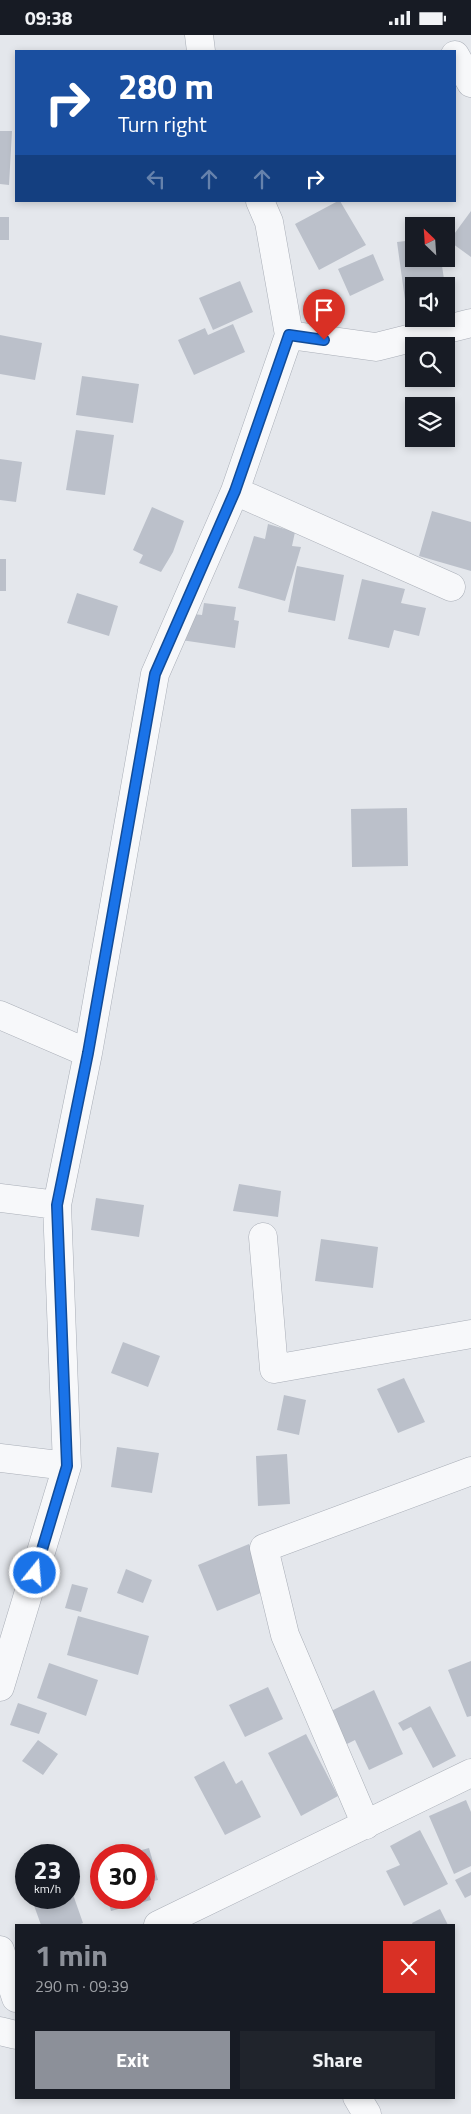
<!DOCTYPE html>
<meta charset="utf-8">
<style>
body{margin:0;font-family:"Titillium Web",sans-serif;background:#20242c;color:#f1f3f6;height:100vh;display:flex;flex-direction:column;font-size:19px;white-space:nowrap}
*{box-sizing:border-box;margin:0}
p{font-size:16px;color:#9ea1a6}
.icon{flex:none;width:28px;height:28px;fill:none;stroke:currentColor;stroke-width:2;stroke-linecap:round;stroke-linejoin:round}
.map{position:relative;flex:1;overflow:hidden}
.details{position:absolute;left:15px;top:1889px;width:440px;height:175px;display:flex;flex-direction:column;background:#171b24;border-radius:0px;box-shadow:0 2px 8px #0003}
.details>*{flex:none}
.guide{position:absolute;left:15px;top:15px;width:441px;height:152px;border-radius:0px;box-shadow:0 2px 8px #0003;background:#1a4fa0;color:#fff;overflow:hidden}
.needle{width:32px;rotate:335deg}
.fabs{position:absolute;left:405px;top:182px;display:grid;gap:10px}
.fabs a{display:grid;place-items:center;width:50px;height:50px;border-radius:0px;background:#171b24;box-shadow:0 2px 8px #0003;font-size:25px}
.speed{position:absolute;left:15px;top:1809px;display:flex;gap:10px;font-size:25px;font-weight:700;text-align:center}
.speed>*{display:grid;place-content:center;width:65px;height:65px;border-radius:50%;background:#171b24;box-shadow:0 2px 8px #0003;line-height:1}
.speed small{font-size:12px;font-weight:400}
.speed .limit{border:8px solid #d22;background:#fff;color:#111}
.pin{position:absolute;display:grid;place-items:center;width:42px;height:42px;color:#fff;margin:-51px -21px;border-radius:50% 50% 50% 0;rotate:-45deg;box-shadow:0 0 5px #0007}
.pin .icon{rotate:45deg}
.me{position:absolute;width:55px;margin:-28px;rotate:17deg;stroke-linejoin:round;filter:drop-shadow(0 0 4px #0008)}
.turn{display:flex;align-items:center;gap:18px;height:105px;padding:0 20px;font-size:22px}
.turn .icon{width:65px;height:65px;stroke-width:2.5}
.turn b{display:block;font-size:35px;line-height:42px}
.lanes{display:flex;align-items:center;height:48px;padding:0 20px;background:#0003;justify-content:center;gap:25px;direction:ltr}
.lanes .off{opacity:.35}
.round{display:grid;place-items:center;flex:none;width:52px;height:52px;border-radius:0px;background:#20242c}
.overview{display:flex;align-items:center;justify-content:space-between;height:85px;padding:0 20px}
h1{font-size:30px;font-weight:700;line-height:38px;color:#8c9099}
.primary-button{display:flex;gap:10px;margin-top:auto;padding:10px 20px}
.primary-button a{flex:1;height:58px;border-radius:0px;background:#8c9099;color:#fff;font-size:20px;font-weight:700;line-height:58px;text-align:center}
.primary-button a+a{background:#20242c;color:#f1f3f6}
.status{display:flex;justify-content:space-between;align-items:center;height:35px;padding:0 25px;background:#171b24;direction:ltr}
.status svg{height:14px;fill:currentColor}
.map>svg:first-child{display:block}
.building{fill:#bbc0ca}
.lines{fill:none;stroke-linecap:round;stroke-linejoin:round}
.minor-casing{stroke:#a9aeb7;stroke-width:29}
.minor{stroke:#f7f8fa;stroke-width:28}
.route-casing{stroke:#114b97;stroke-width:12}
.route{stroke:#1a73e8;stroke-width:9}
</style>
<div class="status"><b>09:38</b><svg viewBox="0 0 49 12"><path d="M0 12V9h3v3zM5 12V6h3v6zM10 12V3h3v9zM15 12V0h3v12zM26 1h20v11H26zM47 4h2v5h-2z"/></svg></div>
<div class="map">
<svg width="471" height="2079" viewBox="0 0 471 2079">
<rect width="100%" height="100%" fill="#e4e7ec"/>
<path class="building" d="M0 96H12L9 150 0 149Z
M338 166H340L366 210 319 235 295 189Z
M471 176V222L449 206Z
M0 182H9V205H0Z
M414 205V224H441L445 251H414V271L406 272 397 207Z
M373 219 384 245 350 261 338 234Z
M240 246 253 277 213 295 199 263Z
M233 289 245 317 194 340 178 305 205 293 208 300Z
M0 300 42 308 35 345 0 339Z
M82 341 139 349 133 388 76 380Z
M76 395 114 400 105 460 66 455Z
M0 424 22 427 16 467 0 465Z
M152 472 184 486 173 517 161 537 139 528 143 520 133 515Z
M432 476 471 487V536L419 521Z
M268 489 295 497 292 511 301 512 285 566 238 553 254 501 265 504Z
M0 524H6V556H0Z
M297 531 344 540 335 586 288 577Z
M362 544 405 554 401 568 426 573 419 601 394 595 389 613 348 604Z
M77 558 118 571 109 601 67 588Z
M204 568 236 572 234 585 239 586 235 613 181 605 185 578 202 580Z
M407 773 408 831 352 832 351 774Z
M239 1149 281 1156 278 1182 233 1176Z
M96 1163 144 1170 139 1202 91 1195Z
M321 1204 378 1212 373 1253 315 1246Z
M123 1307 160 1321 148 1352 111 1338Z
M404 1343 425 1387 398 1398 377 1354Z
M284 1360 306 1365 299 1400 277 1395Z
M117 1412 159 1418 152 1458 111 1452Z
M287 1419 290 1469 258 1471 256 1421Z
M249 1509 268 1555 217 1576 198 1530Z
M126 1534 152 1545 143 1568 117 1558Z
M72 1549 88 1553 81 1577 65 1573Z
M78 1581 149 1601 138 1640 67 1620Z
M471 1626V1681L467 1682 448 1635Z
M49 1628 98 1645 86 1681 37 1663Z
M268 1652 283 1684 245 1702 229 1670Z
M374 1655 403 1719 369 1735 355 1705 341 1712 325 1679Z
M18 1668 47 1678 39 1699 10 1690Z
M430 1671 456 1721 433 1733 411 1692 403 1696 398 1688Z
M306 1699 338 1761 301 1781 268 1718Z
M38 1705 58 1719 43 1740 22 1726Z
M224 1726 236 1749 242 1745 261 1782 225 1800 194 1742Z
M466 1765 471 1777V1831L454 1839 429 1781Z
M420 1795 448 1849 404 1871 386 1836 400 1830 390 1811Z
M137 1813 138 1816 149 1813 158 1845 146 1848 151 1865 111 1876 107 1862H144V1820H113Z
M101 1823V1841L96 1824Z
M471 1837V1860L465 1863 455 1845Z
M69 1848 83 1888 78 1890H41L31 1862H69Z
M440 1874 448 1890H413L412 1888Z"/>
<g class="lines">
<defs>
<path id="minor" d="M199 0 201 16
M455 20 471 48
M289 300 376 312 471 288
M235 456 451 552
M0 980 88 1018
M0 1163 57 1170
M263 1202 274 1334 471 1299
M0 1423 67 1431
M0 1652 67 1431 57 1170 88 1018 155 639 235 456 289 300 269 187 260 166
M366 1790 285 1600 264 1513 471 1436
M158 1890 471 1738
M0 1915 16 1963
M0 1996 16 2000
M357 2062 367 2079"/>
</defs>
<use href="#minor" class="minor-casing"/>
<use href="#minor" class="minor"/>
</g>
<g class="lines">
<defs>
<path id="route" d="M35 1538 67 1431 57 1170 88 1018 155 639 235 456 289 300 324 305"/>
</defs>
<use href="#route" class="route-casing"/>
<use href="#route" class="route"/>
</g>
</svg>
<div class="fabs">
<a><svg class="needle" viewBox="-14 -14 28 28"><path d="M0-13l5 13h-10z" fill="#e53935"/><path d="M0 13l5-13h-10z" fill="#9ea1a6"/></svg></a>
<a><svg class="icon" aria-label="sound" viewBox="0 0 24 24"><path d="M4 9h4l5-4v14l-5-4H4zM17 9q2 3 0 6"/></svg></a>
<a><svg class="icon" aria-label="search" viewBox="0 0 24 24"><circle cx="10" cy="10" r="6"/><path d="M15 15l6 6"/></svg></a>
<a><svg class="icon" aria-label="layers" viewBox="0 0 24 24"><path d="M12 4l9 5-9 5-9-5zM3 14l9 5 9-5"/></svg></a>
</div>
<div class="speed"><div>23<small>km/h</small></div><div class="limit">30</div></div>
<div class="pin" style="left:324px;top:305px;background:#d93025"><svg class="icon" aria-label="arrive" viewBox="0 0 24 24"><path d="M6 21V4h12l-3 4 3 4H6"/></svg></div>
<svg class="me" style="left:35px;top:1538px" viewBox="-20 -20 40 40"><circle r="17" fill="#1a73e8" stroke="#fff" stroke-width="3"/><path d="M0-11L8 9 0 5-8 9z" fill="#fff"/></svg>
<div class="guide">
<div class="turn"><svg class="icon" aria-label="right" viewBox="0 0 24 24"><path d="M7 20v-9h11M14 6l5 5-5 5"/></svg><div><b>280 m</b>Turn right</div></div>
<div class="lanes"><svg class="icon off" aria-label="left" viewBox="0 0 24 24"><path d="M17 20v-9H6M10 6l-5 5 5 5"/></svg><svg class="icon off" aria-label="ahead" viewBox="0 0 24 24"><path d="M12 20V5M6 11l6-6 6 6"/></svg><svg class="icon off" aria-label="ahead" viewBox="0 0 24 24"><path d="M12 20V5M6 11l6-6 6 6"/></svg><svg class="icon" aria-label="right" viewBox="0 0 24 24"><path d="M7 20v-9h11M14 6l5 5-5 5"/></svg></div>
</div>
<section class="details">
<div class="overview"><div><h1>1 min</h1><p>290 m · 09:39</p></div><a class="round" style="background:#d93025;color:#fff"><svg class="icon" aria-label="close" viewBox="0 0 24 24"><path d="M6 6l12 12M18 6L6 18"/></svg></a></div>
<div class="primary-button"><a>Exit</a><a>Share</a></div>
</section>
</div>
